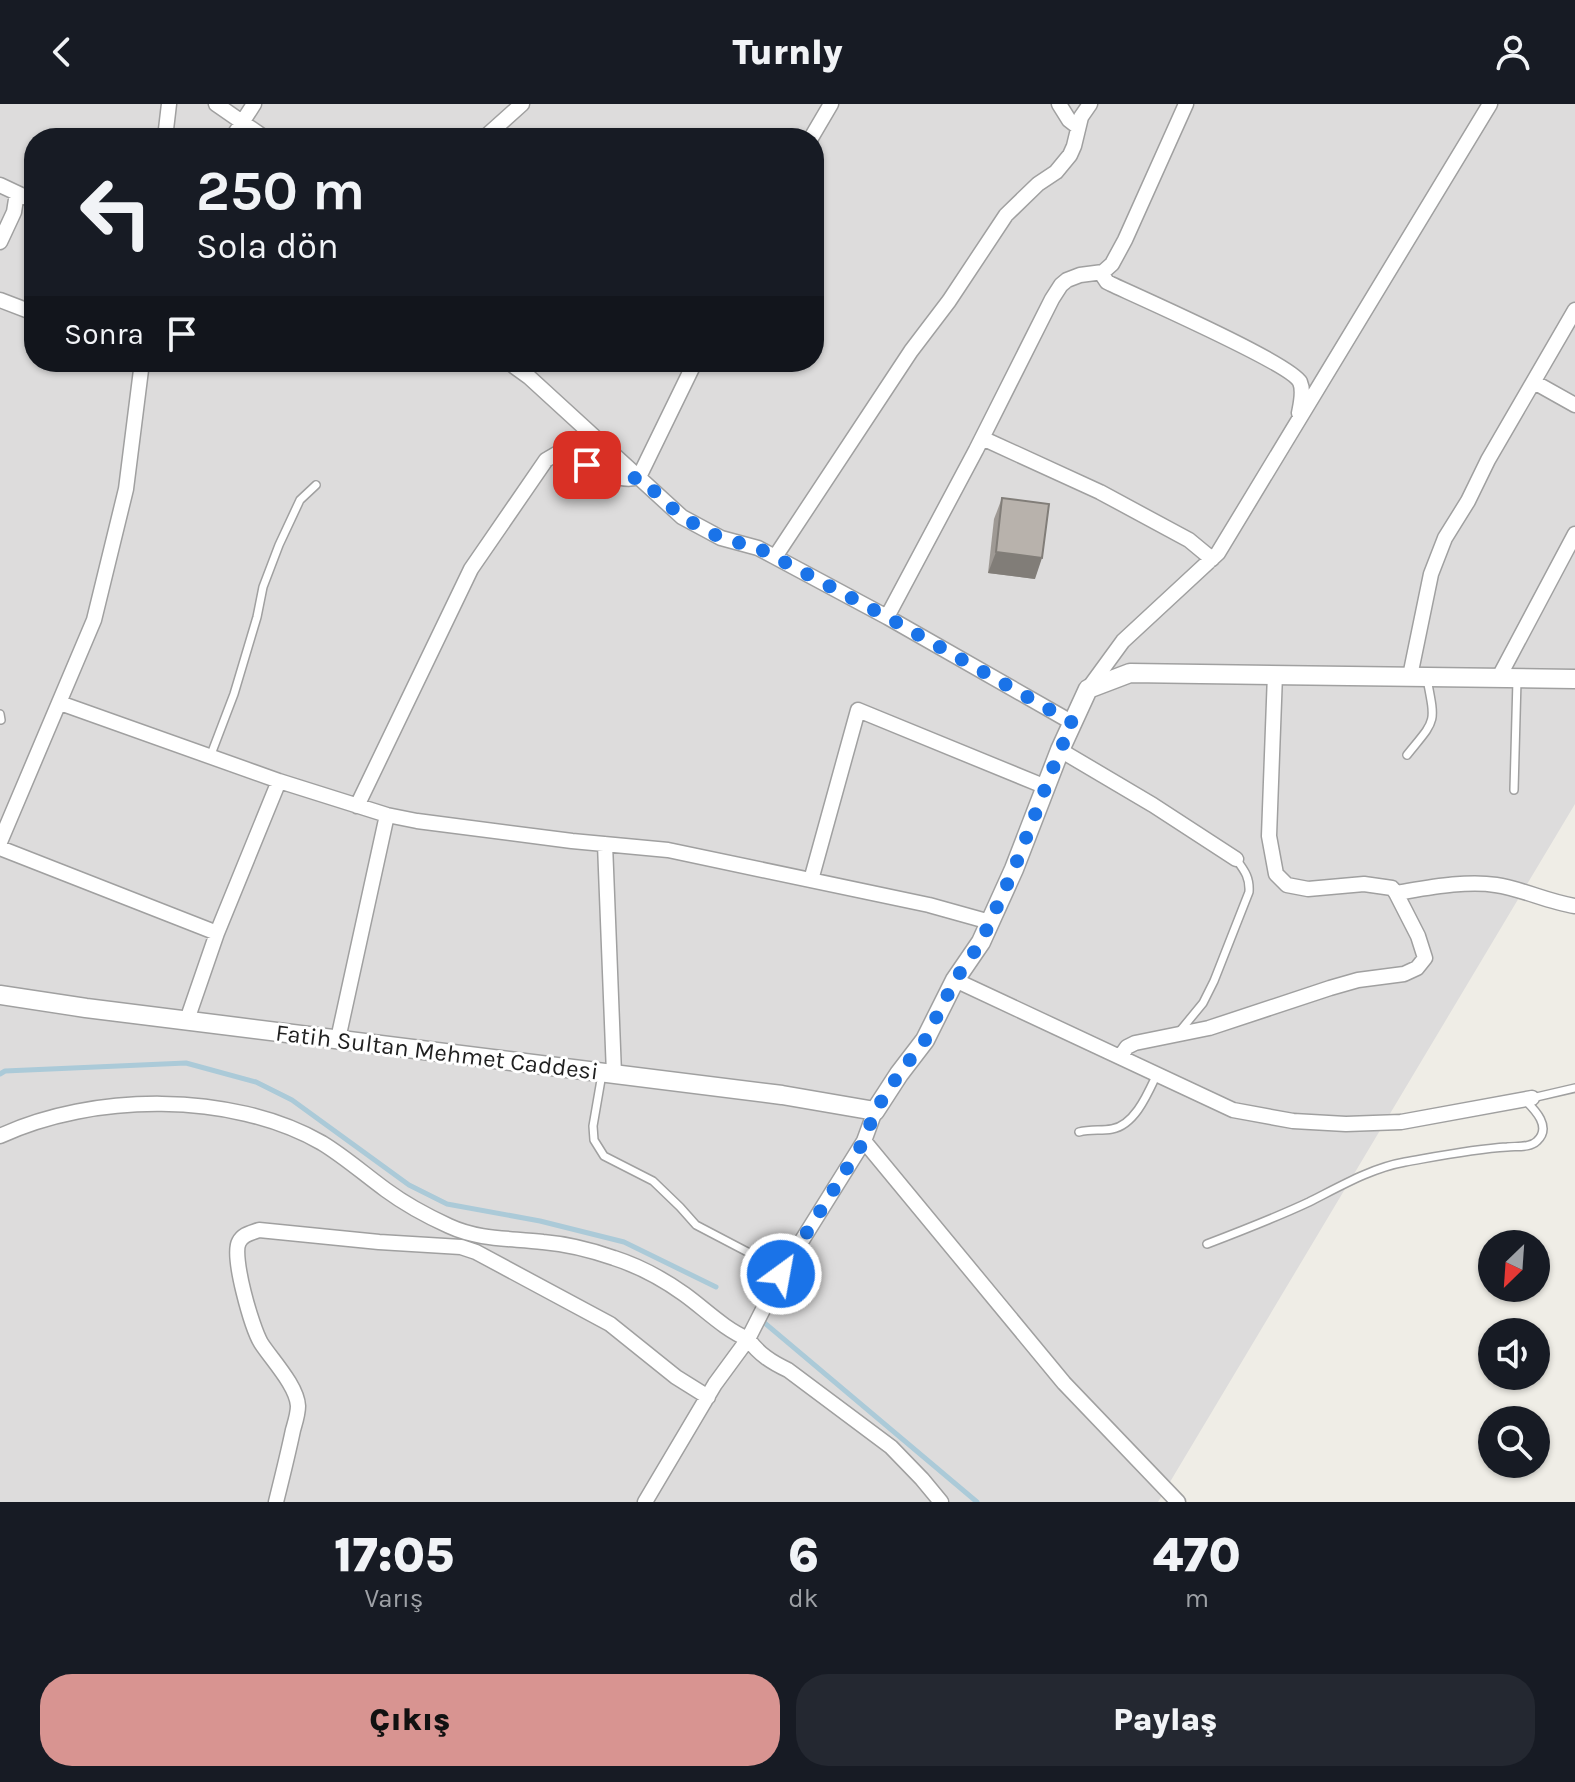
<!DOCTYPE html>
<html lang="tr">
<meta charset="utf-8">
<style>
body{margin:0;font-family:Karla,sans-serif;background:#242831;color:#f1f3f6;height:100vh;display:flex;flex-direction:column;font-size:30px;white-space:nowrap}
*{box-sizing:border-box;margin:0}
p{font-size:26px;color:#9ea1a6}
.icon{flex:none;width:44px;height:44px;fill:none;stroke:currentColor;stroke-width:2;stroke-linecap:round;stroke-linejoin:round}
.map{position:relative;height:1398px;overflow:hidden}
.drawer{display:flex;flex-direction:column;background:#171b24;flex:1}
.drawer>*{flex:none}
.guide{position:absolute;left:24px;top:24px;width:800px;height:244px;border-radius:32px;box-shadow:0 2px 6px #0004;background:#171b24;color:#f1f3f6;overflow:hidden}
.needle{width:52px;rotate:205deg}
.fabs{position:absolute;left:1478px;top:1126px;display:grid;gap:16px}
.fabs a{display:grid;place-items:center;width:72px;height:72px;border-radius:50%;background:#171b24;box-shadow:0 2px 6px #0004;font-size:40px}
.pin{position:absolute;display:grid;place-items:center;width:68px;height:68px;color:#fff;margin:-34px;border-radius:16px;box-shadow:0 4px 12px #0006}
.me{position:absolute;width:88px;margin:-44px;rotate:32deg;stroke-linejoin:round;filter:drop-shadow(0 0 6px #0008)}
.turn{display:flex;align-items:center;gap:28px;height:168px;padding:0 40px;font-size:36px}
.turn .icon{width:104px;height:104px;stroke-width:2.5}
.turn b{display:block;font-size:56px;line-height:68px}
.then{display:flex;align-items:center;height:76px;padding:0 40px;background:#0003;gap:16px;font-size:30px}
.eta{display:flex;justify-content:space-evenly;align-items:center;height:136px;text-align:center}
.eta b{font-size:48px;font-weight:800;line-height:56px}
.action{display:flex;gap:16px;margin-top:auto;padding:16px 40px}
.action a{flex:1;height:92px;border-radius:32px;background:#d89491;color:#111;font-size:32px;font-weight:800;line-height:92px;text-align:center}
.action a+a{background:#242831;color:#f1f3f6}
header{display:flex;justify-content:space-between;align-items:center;height:104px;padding:0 40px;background:#171b24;font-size:36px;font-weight:800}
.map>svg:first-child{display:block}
.residential{fill:#dddcdc;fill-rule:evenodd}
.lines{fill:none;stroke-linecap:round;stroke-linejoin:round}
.stream{stroke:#abcad8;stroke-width:5}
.service-casing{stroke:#a0a0a0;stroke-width:10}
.minor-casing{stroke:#a0a0a0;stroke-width:17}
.tertiary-casing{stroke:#a0a0a0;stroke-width:21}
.service{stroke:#fff;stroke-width:7}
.minor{stroke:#fff;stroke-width:14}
.tertiary{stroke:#fff;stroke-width:18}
.wall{fill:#9e9994}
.shaded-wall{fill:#817d78}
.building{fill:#b8b2ac;stroke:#817d78;stroke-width:2}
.route{stroke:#1a73e8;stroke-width:14;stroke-dasharray:0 25.2}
.labels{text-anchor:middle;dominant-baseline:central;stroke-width:6;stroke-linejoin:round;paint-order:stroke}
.street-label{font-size:24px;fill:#1f1f1f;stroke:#fff}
</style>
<header><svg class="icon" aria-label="back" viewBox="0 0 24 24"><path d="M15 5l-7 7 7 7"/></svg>Turnly<svg class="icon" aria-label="person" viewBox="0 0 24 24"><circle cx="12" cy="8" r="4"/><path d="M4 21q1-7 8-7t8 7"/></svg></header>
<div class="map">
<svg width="1575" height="1398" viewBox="0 0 1575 1398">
<rect width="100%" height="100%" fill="#efede6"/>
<path class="residential" d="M0 0H1575V700L1158 1398H0ZM34 34H814V258H34Z"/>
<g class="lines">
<path class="stream" d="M0 970 5 967 186 959 256 978 292 996 409 1081 447 1100 540 1117 624 1138 716 1183
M760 1215 977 1398"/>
<defs>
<path id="service" d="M0 610 1 616
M1407 651C1436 615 1436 621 1427 575
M210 653 234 590 257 513 263 483 279 441 300 396 316 381
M1514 686 1517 576
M1180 927 1203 899 1214 877 1249 788C1250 773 1244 766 1236 755
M602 970 593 1022 594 1036 604 1052 653 1077 680 1103 696 1121 759 1154 781 1170
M1532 994 1575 984
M1079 1028C1091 1025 1101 1027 1112 1025 1135 1021 1148 989 1157 970
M1207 1140C1241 1127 1275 1114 1309 1098 1339 1083 1371 1064 1405 1058 1439 1052 1473 1045 1507 1043 1517 1042 1530 1044 1537 1037 1552 1023 1535 1006 1525 996"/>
<path id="minor" d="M216 0 265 34
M1059 0 1069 16 1078 23
M165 34 169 0
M232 34 254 0
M484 34 522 0
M811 34 831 0
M0 81 34 97
M0 138 14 108 17 89
M1101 169 1107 178 1111 180C1139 193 1291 260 1300 278 1304 287 1301 299 1299 309
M0 196 34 209
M508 258 529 273 682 413 721 434 758 444 775 453 887 513 1073 619
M1534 278 1575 301
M982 334 1100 388 1189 436 1212 455
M775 453 911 247 949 197 1006 111 1038 80 1056 68 1070 51 1074 42 1081 13 1090 0
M887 513 976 346 1052 195 1061 181 1067 176 1080 171 1103 168 1112 160 1125 136 1186 0
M1410 572 1431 470 1445 434 1468 397 1488 356 1575 206
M1499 573 1575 430
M1088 585 1123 537 1218 449 1490 0
M60 599 279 677 387 711 417 717 572 737 668 746 929 801 990 818
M1060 646 1153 701 1236 755
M357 702 471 465 546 356 558 349C579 358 617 381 639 373L695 258
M0 738 94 516 126 385 142 258
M605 740 614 970
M0 744 217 829
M811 776 858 606 1046 683
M1396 789C1427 784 1466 776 1496 781 1523 785 1548 798 1575 802
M955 876 1233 1006 1293 1017 1346 1020 1401 1018 1532 994
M187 916 217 829 279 677
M338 935 387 711
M1120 953 1127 943 1135 939 1209 924 1330 884 1358 876 1404 870 1417 864 1425 854 1418 832 1396 789 1392 784 1364 780 1308 785 1287 781 1276 770 1269 732 1275 570
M875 1007 864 1037 781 1170 748 1235C759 1250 771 1258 788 1266L891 1343 922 1375 941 1398
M0 1032C93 989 231 987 322 1039 345 1053 364 1070 386 1086 405 1100 427 1112 449 1122 479 1136 510 1134 543 1138 567 1140 591 1146 614 1154 639 1162 663 1175 684 1190 705 1205 724 1225 748 1235L715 1280 645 1398
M864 1037 1064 1279 1178 1398
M276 1398C282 1374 288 1350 293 1326 295 1319 298 1310 298 1302 297 1282 272 1256 261 1239 252 1224 231 1152 239 1138 243 1130 251 1129 259 1126L379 1138 461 1143 476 1148 610 1220 676 1273 708 1293"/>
<path id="tertiary" d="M0 891 86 904 782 991 875 1007 899 970 925 936 955 876 981 838 1014 765 1060 646 1088 585 1130 569 1575 575"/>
</defs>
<use href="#service" class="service-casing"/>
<use href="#minor" class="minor-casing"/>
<use href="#tertiary" class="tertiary-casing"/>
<use href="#service" class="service"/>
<use href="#minor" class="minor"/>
<use href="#tertiary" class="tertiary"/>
</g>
<path class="wall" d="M1002 394 1035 475 988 469 994 415Z"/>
<path class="shaded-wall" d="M996 448 1042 454 1035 475 988 469Z"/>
<path class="building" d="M1002 394 1049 400 1042 454 996 448Z"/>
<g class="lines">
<path class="route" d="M587 361C603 368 621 379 639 373L682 413 721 434 758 444 775 453 887 513 1073 619 1060 646 1014 765 981 838 955 876 925 936 899 970 875 1007 864 1037 781 1170"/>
</g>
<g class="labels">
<g class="street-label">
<text transform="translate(437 948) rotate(7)">Fatih Sultan Mehmet Caddesi</text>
</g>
</g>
</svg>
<div class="fabs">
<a><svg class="needle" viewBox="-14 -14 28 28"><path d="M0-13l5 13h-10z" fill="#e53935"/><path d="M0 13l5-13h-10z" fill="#9ea1a6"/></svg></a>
<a><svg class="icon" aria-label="sound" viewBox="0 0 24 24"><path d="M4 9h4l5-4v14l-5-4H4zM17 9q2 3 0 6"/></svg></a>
<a><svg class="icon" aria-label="search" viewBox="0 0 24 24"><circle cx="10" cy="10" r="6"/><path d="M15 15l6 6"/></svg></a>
</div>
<div class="pin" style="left:587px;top:361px;background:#d93025"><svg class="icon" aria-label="arrive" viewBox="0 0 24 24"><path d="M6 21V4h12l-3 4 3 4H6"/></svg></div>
<svg class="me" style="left:781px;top:1170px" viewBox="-20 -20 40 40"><circle r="17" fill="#1a73e8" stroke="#fff" stroke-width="3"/><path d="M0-11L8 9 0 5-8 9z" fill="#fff"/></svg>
<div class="guide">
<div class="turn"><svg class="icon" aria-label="left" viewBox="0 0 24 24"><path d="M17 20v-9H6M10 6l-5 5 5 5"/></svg><div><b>250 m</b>Sola dön</div></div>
<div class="then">Sonra<svg class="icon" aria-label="arrive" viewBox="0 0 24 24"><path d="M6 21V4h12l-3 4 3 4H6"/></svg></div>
</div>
</div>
<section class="drawer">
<div class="eta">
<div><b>17:05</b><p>Varış</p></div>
<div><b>6</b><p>dk</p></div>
<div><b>470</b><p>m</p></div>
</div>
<div class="action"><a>Çıkış</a><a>Paylaş</a></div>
</section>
